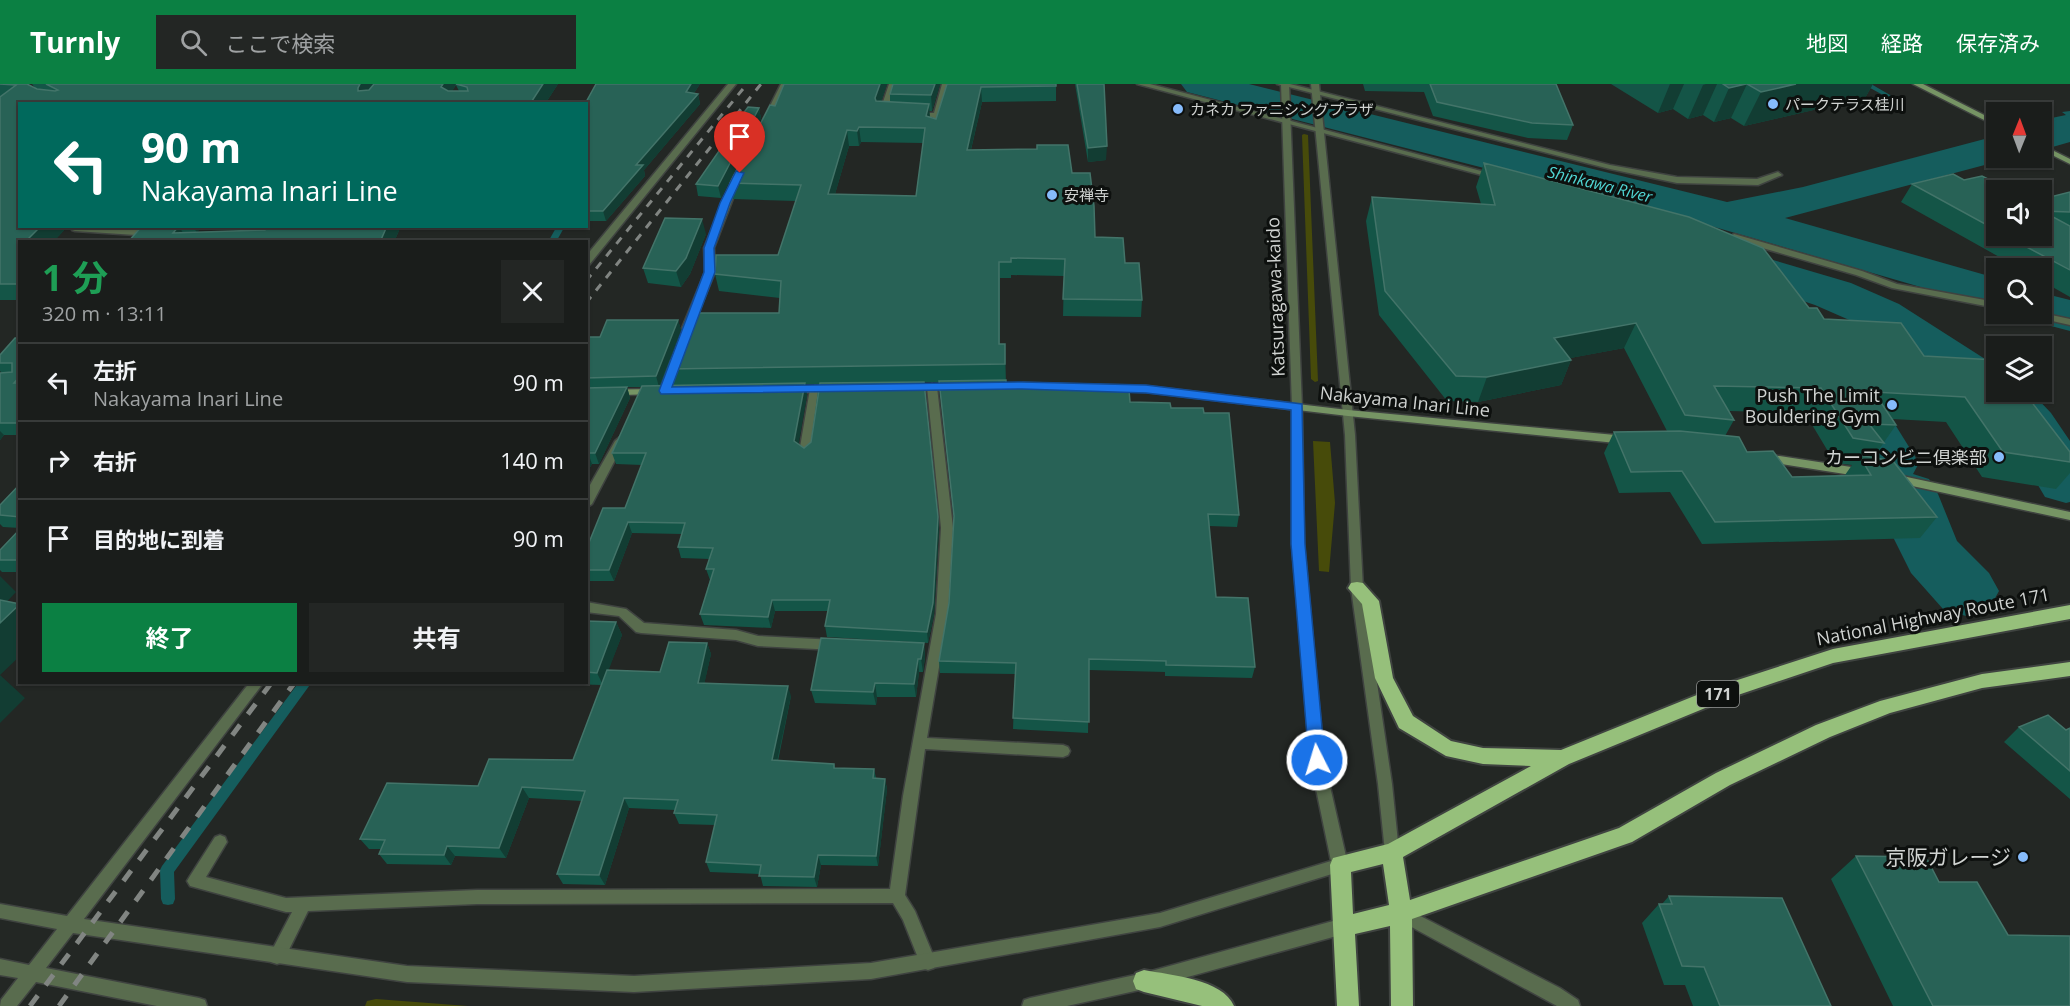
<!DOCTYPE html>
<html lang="ja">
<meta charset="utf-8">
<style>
body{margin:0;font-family:"Open Sans","Noto Sans JP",sans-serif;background:#232624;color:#f1f3f6;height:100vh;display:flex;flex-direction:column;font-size:22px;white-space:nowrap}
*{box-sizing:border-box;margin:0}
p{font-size:20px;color:#9fa2a3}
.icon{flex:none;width:33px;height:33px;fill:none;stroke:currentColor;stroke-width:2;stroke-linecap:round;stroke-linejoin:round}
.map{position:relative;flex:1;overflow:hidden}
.details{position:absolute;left:18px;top:156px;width:570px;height:444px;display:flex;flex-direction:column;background:#1a1d1b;border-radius:0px;box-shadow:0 2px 4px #0004,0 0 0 2px #383b3a}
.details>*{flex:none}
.hud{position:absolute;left:18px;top:18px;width:570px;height:126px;border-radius:0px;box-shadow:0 2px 4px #0004,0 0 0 2px #383b3a;background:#00695c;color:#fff;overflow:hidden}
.needle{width:39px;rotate:1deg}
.fabs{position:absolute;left:1986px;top:18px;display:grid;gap:12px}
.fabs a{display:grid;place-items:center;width:66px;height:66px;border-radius:0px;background:#1a1d1b;box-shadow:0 2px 4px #0004,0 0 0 2px #383b3a;font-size:30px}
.pin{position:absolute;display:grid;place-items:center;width:51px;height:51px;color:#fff;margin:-62px -26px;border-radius:50% 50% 50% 0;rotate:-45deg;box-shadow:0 0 6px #0007}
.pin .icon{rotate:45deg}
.me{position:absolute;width:66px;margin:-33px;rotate:355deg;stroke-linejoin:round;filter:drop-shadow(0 0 4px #0008)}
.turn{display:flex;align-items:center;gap:21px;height:126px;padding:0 24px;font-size:27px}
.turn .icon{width:78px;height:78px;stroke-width:2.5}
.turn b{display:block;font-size:42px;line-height:51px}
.round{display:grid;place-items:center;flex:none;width:63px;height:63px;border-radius:0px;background:#232624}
.headline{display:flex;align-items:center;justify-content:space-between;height:102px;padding:0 24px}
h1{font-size:36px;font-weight:700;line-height:45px;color:#1e9e55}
.action{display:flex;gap:12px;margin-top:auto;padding:12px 24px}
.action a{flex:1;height:69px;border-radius:0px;background:#0b8043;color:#fff;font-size:24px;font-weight:700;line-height:69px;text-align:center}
.action a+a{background:#232624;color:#f1f3f6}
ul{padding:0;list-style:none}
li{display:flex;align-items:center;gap:18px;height:78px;padding:0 24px;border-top:2px solid #383b3a}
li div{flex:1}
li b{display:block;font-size:22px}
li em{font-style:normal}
header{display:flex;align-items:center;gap:36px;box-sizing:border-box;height:84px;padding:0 30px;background:#0b8043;color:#fff}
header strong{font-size:28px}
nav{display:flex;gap:33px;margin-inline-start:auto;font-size:21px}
.search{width:420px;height:54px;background:#232624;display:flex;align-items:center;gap:15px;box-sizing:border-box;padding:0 21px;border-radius:0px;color:#9fa2a3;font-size:22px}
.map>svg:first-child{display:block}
.green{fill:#474b0a}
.water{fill:#155d5d}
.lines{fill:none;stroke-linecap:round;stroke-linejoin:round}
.stream{fill:#155d5d;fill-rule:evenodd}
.river{fill:#155d5d;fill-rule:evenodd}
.minor-casing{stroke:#3f4340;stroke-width:3}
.tertiary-casing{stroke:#3f4340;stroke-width:3}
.secondary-casing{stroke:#3f4340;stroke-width:3}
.trunk-casing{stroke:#3f4340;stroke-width:4}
.minor{fill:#596c4e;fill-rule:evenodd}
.tertiary{fill:#596c4e;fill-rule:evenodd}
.secondary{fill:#769464;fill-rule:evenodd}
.trunk{fill:#96c07b;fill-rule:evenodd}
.rail-far1{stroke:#818582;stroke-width:3;stroke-dasharray:8 8;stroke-linecap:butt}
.rail{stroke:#818582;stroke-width:5;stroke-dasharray:13 13;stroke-linecap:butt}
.wall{fill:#145547;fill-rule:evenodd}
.shaded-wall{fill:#123d33}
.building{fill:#286256;stroke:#437469;stroke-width:1.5;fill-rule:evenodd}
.route{fill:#1a73e8;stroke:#114b97;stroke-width:1.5}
.poi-dot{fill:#86bbfb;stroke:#0d100e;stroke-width:2}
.labels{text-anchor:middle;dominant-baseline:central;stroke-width:6;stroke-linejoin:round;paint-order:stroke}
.far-poi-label{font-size:15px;fill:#d0d3d1;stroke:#0d100e;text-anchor:start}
.far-water-label{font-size:16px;font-style:italic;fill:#50d5d3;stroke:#0d100e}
.shield{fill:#0d100e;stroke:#969896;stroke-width:1.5}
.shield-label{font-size:16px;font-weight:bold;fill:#d0d3d1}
.street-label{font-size:18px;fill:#d0d3d1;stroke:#0d100e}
.poi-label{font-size:18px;fill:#d0d3d1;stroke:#0d100e;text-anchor:end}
.near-poi-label{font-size:21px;fill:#d0d3d1;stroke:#0d100e;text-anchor:end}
</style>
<header>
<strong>Turnly</strong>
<div class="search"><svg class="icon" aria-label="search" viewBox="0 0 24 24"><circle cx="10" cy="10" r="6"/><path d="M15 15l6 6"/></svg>ここで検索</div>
<nav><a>地図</a><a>経路</a><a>保存済み</a></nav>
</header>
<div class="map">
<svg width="2070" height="922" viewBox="0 0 2070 922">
<rect width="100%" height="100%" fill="#232724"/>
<path class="green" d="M1304 50 1308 51 1318 297 1315 298 1311 295 1302 51Z
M1313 357 1330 358 1335 419 1329 488 1319 487Z
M376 915 468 922H365L367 917Z"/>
<path class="water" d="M2070 27V53L2042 40V36L2066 31 2062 28Z"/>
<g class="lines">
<path class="stream" d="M1863 0H1871L1897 15 1892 16Z
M557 142H565L556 158H548Z
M299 598H312L174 788 175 815 173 820 168 821 163 820 161 815 160 786 162 782Z"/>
<path class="river" d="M1181 0H1249L1727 118 1803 103 1996 52V74H2011L1785 134 1996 194V225L1711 142 1187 8Z
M2070 32V58L2042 66V40Z
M1766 174 1851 199 1899 220 1996 282V308H2031L2051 329 2070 357V418L2066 419 2045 413 2010 354 1998 340 1981 324 1931 286 1863 242 1815 221 1749 199 1741 189 1749 179Z
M2042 209 2070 216V247L2024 235 2020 230H2042Z
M1836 271 1855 276 1919 379 1913 390 1929 395 1938 410 1957 457 1989 489 1999 507 1989 525 1966 532 1943 525 1911 489 1890 447 1878 410 1885 398 1869 393 1809 288 1817 276Z"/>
<defs>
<path id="minor" d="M781 0H789L771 36 764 38 763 36Z
M889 0H897L888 28 890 30 883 32 879 30Z
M942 0H950L939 38H933V33H912V29H934Z
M1137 0H1150L1500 92 1493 94Z
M1277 0H1290L1610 81 1677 93 1757 95 1778 88 1782 91 1758 101 1677 99 1610 85Z
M738 88 742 91 714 164 715 188 692 244 687 247 684 246 682 244 705 188 704 164 734 91Z
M72 142 151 146 155 149 151 152 75 147 72 146Z
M1734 150 1862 187 1897 200 1996 218V224L1892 204 1856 191 1731 155 1730 153Z
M2042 229 2070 235V241L2030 232 2028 230Z
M675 274 680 277 670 307 665 310 661 309 660 307 670 277Z
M932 300 937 303 953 444 948 530 927 654 1063 661 1068 663 1070 667 1068 671 1063 673 925 665 905 811 915 827 936 878 934 884 928 886 922 884 903 836 893 819 477 820 308 827 283 878 277 880 271 878 269 872 292 828H286L190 802 187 797 190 792 215 753 220 751 225 753 227 758 206 793 286 814 477 806 890 805 903 712 936 530 941 444 927 303Z
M815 302 820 305 811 369 805 373 799 369 810 305Z
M620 353 625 357 592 420 586 424V408L615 357Z
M586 518 626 525 644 539 736 546 758 552 836 556 841 557 842 561 841 565 836 566 758 562 736 556 641 549 636 548 619 532 586 528Z
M1401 822 1560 904 1578 916 1580 922H1557L1395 834 1393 829 1395 824Z"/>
<path id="tertiary" d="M728 0H736L589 181 586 182V172Z
M1281 0H1289L1302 323 1304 460 1324 676 1348 781 1345 786 1160 843 871 895 634 908 407 898 73 849 46 884 199 914 205 916 207 922H157L36 898 17 922H0L1 916 18 894 0 891V875L29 881 57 845 0 834V820L67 832 250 598H264L84 835 407 882 634 892 871 879 1160 829 1331 777 1310 676 1292 460V323Z
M1311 0H1319L1355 351 1363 504 1392 700 1399 768 1397 773 1392 775 1387 773 1385 768 1378 700 1351 504 1345 351Z
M1344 834 1350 837 1352 842 1350 847 1344 850 1144 905 1067 922H1022L1024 916 1030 914 1144 889Z"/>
<path id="secondary" d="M1913 0H1923L1996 37V42Z
M2042 61 2070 75V80L2042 66Z
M1023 299 1146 302 1348 326 1626 352 1631 356 1626 360 1348 332 1146 308 1019 304 1018 302Z
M954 300 958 301 959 303 958 305 909 307 904 304 909 301Z
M834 302 839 305 838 307 792 309 787 306 792 303Z
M654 305 659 308 658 310 586 312V306Z
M1766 370 1864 385 1870 389 1864 393 1762 377 1760 374 1762 371Z
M1893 390 2070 428V436L1889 397 1887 394Z"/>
<path id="trunk" d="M1357 498 1363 499 1379 517 1393 594 1413 632 1451 657 1483 664 1561 666 1719 602 1833 565 2070 521V535L1833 579 1732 613 1569 680 1403 773 1410 816 1619 744 1716 689 1816 641 1880 617 1982 590 2070 578V592L1982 604 1890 629 1830 653 1730 701 1632 758 1412 835 1413 922H1391L1390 842 1355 850 1359 922H1337L1330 781 1333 774 1388 760 1531 682 1483 680 1446 672 1399 644 1375 594 1362 520 1348 504 1351 499ZM1383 780 1389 821 1353 830 1351 788Z
M1144 886C1170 891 1223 895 1234 922H1202L1144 908 1136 905 1133 897 1136 889Z"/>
</defs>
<use href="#minor" class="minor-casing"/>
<use href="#tertiary" class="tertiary-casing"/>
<use href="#secondary" class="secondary-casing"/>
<use href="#trunk" class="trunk-casing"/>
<use href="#minor" class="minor"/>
<use href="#tertiary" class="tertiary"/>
<use href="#secondary" class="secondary"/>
<use href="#trunk" class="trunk"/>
<path class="rail-far1" d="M586 197 747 0
M586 219 761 0"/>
<path class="rail" d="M30 922 272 598
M59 922 295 598"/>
</g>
<path class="wall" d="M0 0H27L36 5 32 0H558L545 20H20V142H68L53 158H20V216H0ZM456 1 459 7H452Z
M596 0H700L694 9 698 10 700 20 644 86 645 92 606 137H586V20Z
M784 0H887L881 18H890V10L940 0 932 27H929L930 34 936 35 947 0H1056V17L982 18 971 66 1072 89 1095 153 1125 179 1142 216 1141 233 1063 232 1064 192 1011 191V194H1000V260H1005L1006 301 1204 329 1239 431 1237 443 1209 442 1216 513 1255 583 1252 594 1165 592V588L1089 586 1088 649 1013 645 1015 590 940 589 939 577 949 519 954 435 939 298H924L939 444 934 530 928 559 827 553 825 542 828 527H775L771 544 704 541 700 530 710 496 706 485 710 475 681 474 678 463 682 450 632 449 614 497H586V466L625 424 642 381 616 380 612 369 642 303H627L630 314 599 380H592L586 390V253H600L678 236 681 246 660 302H674L669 285 779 229 780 214 719 207 715 190 778 171 796 117 733 115 730 99 775 22ZM861 58 923 59 916 112 835 110 849 62H859ZM805 300H819L811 358 804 364 798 360 807 311Z
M1075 0H1104L1106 76 1088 78Z
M1363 0H1556L1573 41 1567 56 1528 54 1433 32 1424 8 1365 7Z
M1611 0H1873L1865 14 1744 42 1731 34 1714 38 1703 31 1688 35 1673 25 1658 29Z
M759 24 761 35 721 114 698 112 696 100 724 59 723 56Z
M1484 79 1809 224 1824 235 1924 272 2070 368V389L2056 405 1982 393 1946 338 1893 335 1896 341 1873 374 1937 433 1920 454 1702 460 1670 408 1619 409 1604 369 1614 348 1667 347 1624 264 1570 274 1571 276 1561 301 1478 318 1447 317 1379 231 1366 137 1372 113 1481 120 1476 103ZM1729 327 1805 329 1835 379 1852 381 1845 391 1792 393 1747 368 1725 352 1734 336Z
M1964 96 1996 106V152H2042V115L2070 108V213L2042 197V184H2019L1901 118 1912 100Z
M142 142H202L197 148 265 146 268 142H401L394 158H128Z
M706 150 690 190 681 203 648 199 643 184Z
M20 254V351H4L0 356V289H2L0 287V271Z
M20 400V444L3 443 0 440V421Z
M20 445V488H2L0 486V466Z
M586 537 616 538 622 551 608 586 660 588 707 559 711 570 704 600 791 612 778 677 834 680 835 684 874 685 876 694 885 695 887 705 878 782 821 781 817 803 763 802 760 790 710 788 706 778 715 741 679 740 674 729 675 726 629 724 605 801 563 800 557 790 582 717 529 714 506 774 455 772 451 781 387 780 379 770 381 765H369L360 755 478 702 573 676 601 601 571 600 570 598H586Z
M924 559 925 573 923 588H919L916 613H877L876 621 815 619 811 606Z
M2019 643 2066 646 2070 644V715L2004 658Z
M1856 772 1939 798 2008 851 2070 922H1893L1831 795Z
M1669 812 1831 922H1693L1685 901H1664L1642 839 1659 820H1662Z"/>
<path class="shaded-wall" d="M360 0H377L364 19 358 7V4Z
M443 0H456L447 18 441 3Z
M543 0H558L545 20H530Z
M691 0H700L688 18 686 8Z
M880 0H887L877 29 875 14Z
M935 0H940L932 27 931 11Z
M1670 0H1684L1673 25 1658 29Z
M1706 0H1717L1703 31 1688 35 1703 1Z
M1747 0 1731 34 1714 38 1729 4Z
M1796 0H1873L1865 14 1744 42 1761 8Z
M981 3 982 18 967 82V66Z
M698 10 700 20 644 86 645 92 606 137 603 127 636 81Z
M929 20 930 35 926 32Z
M759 24 761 35 721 114 718 102Z
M859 43 861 58 859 62 857 47Z
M847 46 849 62 830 127 828 110Z
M1107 62 1106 76 1088 78V64Z
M702 135 706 150 690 190 681 203 676 187Z
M41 142H68L53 158H25Z
M179 142 188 158 173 149Z
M193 142H202L197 149Z
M326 142H366L335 158Z
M387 142H401L394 158H380Z
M678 236 681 246 659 303 656 292Z
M1636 239 1624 264 1544 279 1554 254Z
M1571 276 1561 301 1478 318 1487 293Z
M20 292V305L14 299Z
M805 299 807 311 797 369 794 357Z
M627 303 630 314 599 380 595 369Z
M0 347 4 351 0 356Z
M588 369 592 380 586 390V372Z
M938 433 939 444 934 530 928 559 927 548Z
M628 438 632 449 614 497 609 486Z
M0 492 16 508 0 525Z
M772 516 775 527 771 544 768 533Z
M20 521V572L0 591 25 614 0 639V539Z
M616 538 622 551 603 601 597 589Z
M707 559 711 570 702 610 698 599Z
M924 559 925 573 923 588 921 575Z
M918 575 919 588 916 613 914 600Z
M875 599 877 613 876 621 873 608Z
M788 602 791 612 775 687 772 676Z
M885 695 887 705 878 782 876 772Z
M522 703 529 714 506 774 499 764Z
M624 714 629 724 605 801 599 791Z
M447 762 455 772 451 781 444 771Z
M818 771 821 781 817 803 814 793Z"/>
<path class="building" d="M0 0H27L37 5 55 7 58 6 46 0H360L358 4V7L369 6 374 0H443L441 3 448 7H468L467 3 456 0H543L530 20H20V142H41L25 158H20V200H0V13L16 1Z
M596 0H691L686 8 698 10 636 81H643L603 127H586V20H585Z
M784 0H880L875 14 876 17 929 20 926 32 936 35 947 0H1056V2L981 3 967 66 1037 65V61H1068L1072 89H1090L1094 122 1095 153 1123 154 1125 179H1139L1142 216 1063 215 1065 175 1011 174V178H999V260H1005V280L669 285 691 229H779L781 197 715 190 716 171H778L801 101 730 99 770 21 775 22ZM859 43 925 44 916 112 828 110 847 46 857 47Z
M893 0H935L931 11 890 10Z
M1077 0H1104L1107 62 1088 64Z
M1430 0H1556L1573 41 1532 39 1437 18Z
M1723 0H1746L1729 4Z
M1747 0H1796L1761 8Z
M748 23 759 24 718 102 696 100 726 57 723 56Z
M1484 79 1689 133 1763 164 1809 224H1817L1824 235 1901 239 1924 272 1996 276V308H2024L2070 368V378L2003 368 1965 313 1874 308 1896 341 1869 340 1884 359 1853 354 1821 304 1714 302 1734 336 1685 331 1636 239 1554 254 1571 276 1487 293 1456 292 1385 207 1372 113 1495 121Z
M1953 90 1964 96 1982 92 2010 106H1996V146L1912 100Z
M2070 108V128L2042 127V115Z
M2042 127 2070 142V186L2006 152H2042Z
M665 134 702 135 686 174 676 187 643 184Z
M142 142H179L173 149 265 146 268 142H326V143L343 144 347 142H387L380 158H128Z
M607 236H678L656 292 586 294V253H600Z
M15 254H20V292L14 299H20V339H0V289L12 288V279H0V271Z
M1006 296V301L1129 306 1130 318 1170 319 1171 324H1203L1204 329H1229L1239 431 1208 430 1216 513 1248 514 1255 583 1166 581V577L1089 575V638L1013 634 1016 579 939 577 949 519 954 432 939 297Z
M924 298 938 433 933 519 927 548 825 542 830 516H772L768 533 700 530 714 485H706L713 464 678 463 685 439 628 438 609 486H586V466L603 424H625L646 369H612L642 302 805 299 794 357 804 364 811 358 820 299Z
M627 303 595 369H588L586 372V304Z
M1680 347 1739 353 1747 368 1773 367 1792 393 1871 391 1859 371 1893 377 1937 433 1715 438 1682 387 1631 388 1614 348Z
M20 400V433L0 431V421Z
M20 445V476H0V466Z
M0 516 20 520 0 539Z
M586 537 616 538 597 589 586 588Z
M821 554 924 559 921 575H918L914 600 875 599 873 608 811 606Z
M669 558 707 559 698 599 788 602 772 676 834 680V684L874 685 873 694 885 695 876 772 818 771 814 793 759 792 761 781 706 778 717 731 674 729 678 716 624 714 599 791 557 790 585 707 522 703 499 764 447 762 444 771 379 770 385 756 360 755 387 699 478 702 489 675 573 676 607 586 660 588Z
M2048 631 2066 646 2070 644V687L2019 643Z
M1856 772 1926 773 1939 798H1977L2008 851 2070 852V922H1933Z
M1669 812 1782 814 1831 922H1720L1704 883 1682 882 1659 820H1672Z"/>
<path class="route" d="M736 87 744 89 730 119 714 164 715 188 672 303 1022 298 1146 301 1302 320 1305 460 1325 676 1323 681 1317 683 1312 681 1309 676 1291 460V326L1146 309 1022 305 661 310 659 307 704 188V164L720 119Z"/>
<g class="poi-dot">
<circle cx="1773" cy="20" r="6"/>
<circle cx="1178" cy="25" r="6"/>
<circle cx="1052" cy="111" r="6"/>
<circle cx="1892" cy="321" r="6"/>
<circle cx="1999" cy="373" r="6"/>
<circle cx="2023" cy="773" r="6"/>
</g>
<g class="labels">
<g class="far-poi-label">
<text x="1785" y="20">パークテラス桂川</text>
<text x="1190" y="25">カネカ ファニシングプラザ</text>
<text x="1064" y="111">安禅寺</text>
</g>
<g class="far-water-label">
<text transform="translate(1600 100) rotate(14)">Shinkawa River</text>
</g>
<rect class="shield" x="1697" y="597" width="42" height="26" rx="4.5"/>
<g class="shield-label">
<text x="1718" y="610">171</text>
</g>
<g class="street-label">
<text transform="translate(1275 213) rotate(-92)">Katsuragawa-kaido</text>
<text transform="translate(1405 317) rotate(6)">Nakayama Inari Line</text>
<text transform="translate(1933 532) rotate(-11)">National Highway Route 171</text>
</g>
<g class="poi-label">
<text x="1880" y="311">Push The Limit<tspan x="1880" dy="21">Bouldering Gym</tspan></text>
<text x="1987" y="373">カーコンビニ倶楽部</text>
</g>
<g class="near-poi-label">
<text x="2011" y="773">京阪ガレージ</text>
</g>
</g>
</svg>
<div class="fabs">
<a><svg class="needle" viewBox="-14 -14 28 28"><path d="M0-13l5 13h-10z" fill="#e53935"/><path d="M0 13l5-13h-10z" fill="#9fa2a3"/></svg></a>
<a><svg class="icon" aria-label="sound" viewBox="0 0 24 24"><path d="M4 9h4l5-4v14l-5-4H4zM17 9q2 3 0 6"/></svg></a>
<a><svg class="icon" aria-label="search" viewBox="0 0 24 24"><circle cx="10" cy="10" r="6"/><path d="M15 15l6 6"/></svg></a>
<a><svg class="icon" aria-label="layers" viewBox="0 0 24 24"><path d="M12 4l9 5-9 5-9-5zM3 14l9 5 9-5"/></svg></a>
</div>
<div class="pin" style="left:740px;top:89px;background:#d93025"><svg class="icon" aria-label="arrive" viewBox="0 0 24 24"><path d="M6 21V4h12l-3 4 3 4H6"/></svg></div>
<svg class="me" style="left:1317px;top:676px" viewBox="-20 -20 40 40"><circle r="17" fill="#1a73e8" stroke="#fff" stroke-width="3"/><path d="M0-11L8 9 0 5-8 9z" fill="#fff"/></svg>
<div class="hud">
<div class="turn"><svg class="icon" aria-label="left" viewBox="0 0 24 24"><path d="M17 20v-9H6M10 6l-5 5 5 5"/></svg><div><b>90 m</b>Nakayama Inari Line</div></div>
</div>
<section class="details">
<div class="headline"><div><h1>1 分</h1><p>320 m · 13:11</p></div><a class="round"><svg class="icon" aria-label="close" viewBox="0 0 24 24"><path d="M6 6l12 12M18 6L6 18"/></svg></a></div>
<ul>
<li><svg class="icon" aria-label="left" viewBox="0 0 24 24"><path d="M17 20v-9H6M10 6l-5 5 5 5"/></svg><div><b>左折</b><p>Nakayama Inari Line</p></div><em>90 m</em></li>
<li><svg class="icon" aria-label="right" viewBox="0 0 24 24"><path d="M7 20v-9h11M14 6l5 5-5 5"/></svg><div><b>右折</b></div><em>140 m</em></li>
<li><svg class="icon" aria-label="arrive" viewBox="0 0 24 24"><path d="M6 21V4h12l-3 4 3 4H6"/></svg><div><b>目的地に到着</b></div><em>90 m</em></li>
</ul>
<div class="action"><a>終了</a><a>共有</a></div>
</section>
</div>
